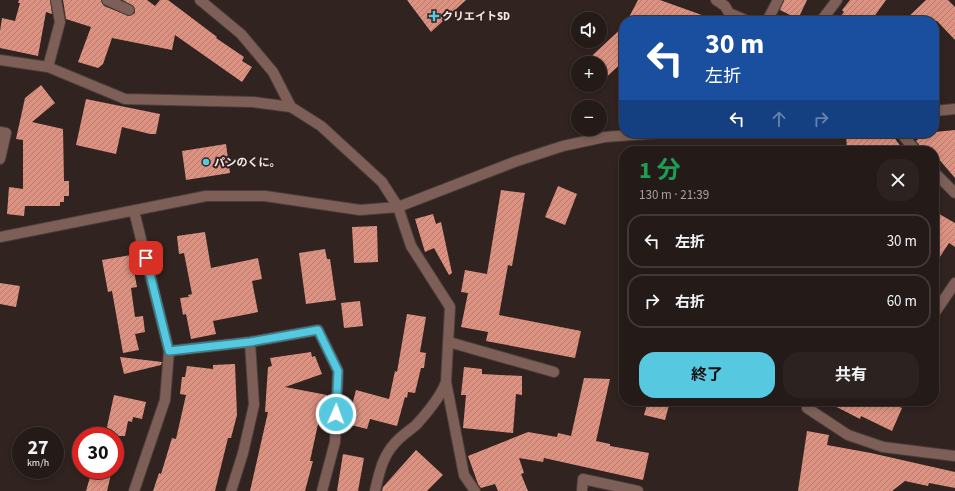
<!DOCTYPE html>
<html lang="ja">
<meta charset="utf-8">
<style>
body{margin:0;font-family:"Source Sans 3","Noto Sans JP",sans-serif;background:#2c2321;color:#f1f3f6;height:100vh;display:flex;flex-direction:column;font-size:15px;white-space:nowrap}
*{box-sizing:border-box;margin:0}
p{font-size:13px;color:#a3a1a2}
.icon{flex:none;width:22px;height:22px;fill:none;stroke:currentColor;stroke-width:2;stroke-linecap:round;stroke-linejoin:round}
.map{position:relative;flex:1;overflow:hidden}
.panel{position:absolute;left:619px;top:146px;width:320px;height:260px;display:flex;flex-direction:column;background:#241a18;border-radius:16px;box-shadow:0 2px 6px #0003,0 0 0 1px #413837}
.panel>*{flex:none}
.top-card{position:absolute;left:619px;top:16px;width:320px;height:122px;border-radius:16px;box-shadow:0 2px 6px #0003,0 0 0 1px #413837;background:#1a4fa0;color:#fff;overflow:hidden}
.tools{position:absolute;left:571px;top:12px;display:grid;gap:8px}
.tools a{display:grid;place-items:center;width:36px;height:36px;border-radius:50%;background:#241a18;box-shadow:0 2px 6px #0003,0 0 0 1px #413837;font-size:20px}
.speed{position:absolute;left:12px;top:427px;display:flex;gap:8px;font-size:20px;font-weight:700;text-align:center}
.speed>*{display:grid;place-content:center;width:52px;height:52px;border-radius:50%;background:#241a18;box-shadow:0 2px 6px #0003,0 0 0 1px #413837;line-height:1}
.speed small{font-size:10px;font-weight:400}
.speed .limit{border:6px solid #d22;background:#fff;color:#111}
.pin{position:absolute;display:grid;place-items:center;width:34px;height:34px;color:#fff;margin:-17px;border-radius:8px;box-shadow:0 2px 6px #0006}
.me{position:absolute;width:44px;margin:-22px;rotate:2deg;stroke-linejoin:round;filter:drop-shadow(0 0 3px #0008)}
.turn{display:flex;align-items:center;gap:14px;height:84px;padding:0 20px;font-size:18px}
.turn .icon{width:52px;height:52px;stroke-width:2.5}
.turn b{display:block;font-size:28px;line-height:34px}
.lanes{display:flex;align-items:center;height:38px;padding:0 20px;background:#0003;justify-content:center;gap:20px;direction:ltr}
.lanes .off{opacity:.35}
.round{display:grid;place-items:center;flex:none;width:42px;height:42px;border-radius:16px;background:#2c2321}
.headline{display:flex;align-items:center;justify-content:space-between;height:68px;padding:0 20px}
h1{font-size:24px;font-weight:700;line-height:30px;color:#1e9e55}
.cta{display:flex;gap:8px;margin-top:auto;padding:8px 20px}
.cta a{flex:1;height:46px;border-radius:16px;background:#56c9e1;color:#111;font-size:16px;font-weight:700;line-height:46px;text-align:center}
.cta a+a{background:#2c2321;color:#f1f3f6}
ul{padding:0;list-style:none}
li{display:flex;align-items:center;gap:12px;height:54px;margin:0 8px 6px;padding:0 12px;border:2px solid #413837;border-radius:16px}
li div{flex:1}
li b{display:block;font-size:15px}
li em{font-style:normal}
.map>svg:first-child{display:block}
.building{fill:url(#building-hatch)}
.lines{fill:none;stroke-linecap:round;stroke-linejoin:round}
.street-casing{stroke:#4b3f3c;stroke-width:12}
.street{stroke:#7e5f58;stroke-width:10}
.route-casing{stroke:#388392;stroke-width:10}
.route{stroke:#56c9e1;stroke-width:7}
.poi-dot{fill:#56c9e1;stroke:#302320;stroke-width:1.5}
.labels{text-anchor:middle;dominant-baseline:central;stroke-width:4;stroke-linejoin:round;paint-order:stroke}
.poi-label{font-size:11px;font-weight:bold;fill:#f3eae8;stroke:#302320;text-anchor:start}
</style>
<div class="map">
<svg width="955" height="491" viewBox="0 0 955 491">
<defs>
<pattern id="building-hatch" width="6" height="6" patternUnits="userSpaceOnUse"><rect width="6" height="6" fill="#dd9281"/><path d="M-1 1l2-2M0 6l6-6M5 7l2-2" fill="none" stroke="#b17b6f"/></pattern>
</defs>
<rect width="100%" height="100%" fill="#302320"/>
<path class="building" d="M19 0H50L52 14 46 12 38 56 0 48V31L2 18 15 21 20 3H18Z
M63 0H101L102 3 104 6 129 16 135 13 134 7 123 0H147L155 6 160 0H168L217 37 216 38 244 57 242 61 252 67 242 82 175 35 172 50 112 38 103 64 98 68 78 62 91 27 66 19Z
M407 0H466L431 32Z
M638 0H660L713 19V21H627Z
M784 0H807L798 19 780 10Z
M850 0H886L871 21H837L844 12 842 10Z
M926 0H948L955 7V40L937 21H904Z
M624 26V61L600 83V63H584Z
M41 85 55 103 32 122 63 129 64 181H69V196H64V202H60V206H25L24 216 7 214 9 187 23 189V140L16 139 25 98Z
M86 99 160 114 156 134H150L122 127 116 154 76 145Z
M955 130V178L937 157 936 158 934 156V151H922L921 147 916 141 925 133Z
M846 133H891L904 151H847Z
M226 144 230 173 186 180 182 151Z
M558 186 577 194 565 225 545 217Z
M501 190 525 193 512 266 508 265 499 315 581 331 575 358 486 341 488 332 461 327 468 293 461 292 465 270 487 274Z
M934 211 955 223V247L949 243 934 266Z
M433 214 436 224 441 222 452 273 449 275 434 248 425 252 415 219Z
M377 226 378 262 354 263 352 227Z
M205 232 211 268 258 258 262 279 252 281 258 312 213 321 216 334 191 339 186 314 183 315 180 298 189 297 188 295 192 294 184 253 179 254 177 236Z
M325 249 327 259H330L336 300 306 304 299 253Z
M131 255 137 287 131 288 135 317 143 316 145 332 135 334 139 350 123 353 112 291 108 292 102 260Z
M0 283 20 286 16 307 0 304Z
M360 301 363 326 344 328 341 303Z
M407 314 426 317 420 352 426 353 424 368H421L415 393 408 392 407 398 405 397 397 426 370 419 367 429 347 424 356 390 389 399 395 371 397 372Z
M311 352 312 357 315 356 322 374 285 387 327 395 323 415H320L310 461H313L305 491H250L268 412H265L268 367 272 366 270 358Z
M120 357 162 362 161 365 124 374Z
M235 364 237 415 231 438H228L215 491H153L159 473 161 474 172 438 176 439 186 395 180 394 182 377H185L187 366 213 369V365Z
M464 367 482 369V374L522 376V395L516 394 513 433 463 428 466 395H461Z
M584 378 610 379 596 441 610 444V446L649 453 643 480 544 458 543 462 519 458 524 473 521 474 528 491H498L495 484 481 488 478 484 468 456 528 432 557 437 558 433 571 436Z
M114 395 146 402 142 419 133 417 132 422 128 421 125 436H105Z
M648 401H670L665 420 644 415Z
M825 401H887L902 408 892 431 861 416 860 419Z
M807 431 829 435 827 445 871 453 955 472V488L929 483 928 486 905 481 892 491H798Z
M416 450 443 475 427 491H382L383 487Z
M343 454 364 458 358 491H337Z
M92 470H112L107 491H86Z"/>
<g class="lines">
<defs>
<path id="street" d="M107 0 129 10
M200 0 241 34 273 72 291 107 321 126 382 182 398 207 411 246 450 307 446 382 464 475 475 491
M716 0 725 6 729 13 748 21
M767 21 778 0
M821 21 837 0
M0 60 48 67 125 99 253 102 291 107
M48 67 60 22 56 0
M934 111 955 109
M0 132 6 133 0 159
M901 133 916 151
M934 172 955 193
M0 237 206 196H265L360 210 398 207 517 161 563 146 605 137 659 133
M934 314 955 283
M449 342 554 372
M169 351 250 342 318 330 338 371 335 442 322 491
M807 408 848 435 883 447 955 456
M134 491 165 400 169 351 134 211
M231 491 243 453 254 405 250 342
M375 491C379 474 382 457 395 443 401 436 409 431 416 425 427 413 440 398 446 382
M582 491 583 479 638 491"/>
</defs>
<use href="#street" class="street-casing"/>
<use href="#street" class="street"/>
</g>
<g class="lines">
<defs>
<path id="route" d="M146 258 169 351 250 342 318 330 338 371 336 414"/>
</defs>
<use href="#route" class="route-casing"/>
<use href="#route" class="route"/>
</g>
<g class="poi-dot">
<path d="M432 10h4v4h4v4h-4v4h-4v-4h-4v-4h4z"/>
<circle cx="206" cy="162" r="4"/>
</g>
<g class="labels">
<g class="poi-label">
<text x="442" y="16">クリエイトSD</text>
<text x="214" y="162">パンのくに。</text>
</g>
</g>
</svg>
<div class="tools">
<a><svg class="icon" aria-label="sound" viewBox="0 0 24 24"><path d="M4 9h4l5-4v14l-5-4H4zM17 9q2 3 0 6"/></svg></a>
<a>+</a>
<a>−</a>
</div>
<div class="speed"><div>27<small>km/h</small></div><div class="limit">30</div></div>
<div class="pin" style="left:146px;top:258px;background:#d93025"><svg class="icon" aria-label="arrive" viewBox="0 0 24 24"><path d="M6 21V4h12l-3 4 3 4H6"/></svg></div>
<svg class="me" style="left:336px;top:414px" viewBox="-20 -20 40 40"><circle r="17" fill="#56c9e1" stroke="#fff" stroke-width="3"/><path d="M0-11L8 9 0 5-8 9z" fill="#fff"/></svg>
<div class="top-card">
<div class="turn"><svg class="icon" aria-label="left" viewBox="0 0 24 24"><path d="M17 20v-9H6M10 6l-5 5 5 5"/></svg><div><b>30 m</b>左折</div></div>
<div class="lanes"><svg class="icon" aria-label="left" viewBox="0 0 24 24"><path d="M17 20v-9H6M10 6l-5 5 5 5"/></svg><svg class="icon off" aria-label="ahead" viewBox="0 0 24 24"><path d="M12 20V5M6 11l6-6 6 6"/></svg><svg class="icon off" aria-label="right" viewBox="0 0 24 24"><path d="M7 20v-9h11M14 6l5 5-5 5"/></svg></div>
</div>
<section class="panel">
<div class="headline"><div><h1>1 分</h1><p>130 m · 21:39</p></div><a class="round"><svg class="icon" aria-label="close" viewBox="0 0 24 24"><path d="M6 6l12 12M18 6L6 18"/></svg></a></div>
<ul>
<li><svg class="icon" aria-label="left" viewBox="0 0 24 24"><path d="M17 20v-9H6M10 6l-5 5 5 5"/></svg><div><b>左折</b></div><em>30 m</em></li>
<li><svg class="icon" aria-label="right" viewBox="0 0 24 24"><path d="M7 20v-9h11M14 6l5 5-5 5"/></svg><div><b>右折</b></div><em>60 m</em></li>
</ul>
<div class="cta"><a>終了</a><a>共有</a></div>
</section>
</div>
